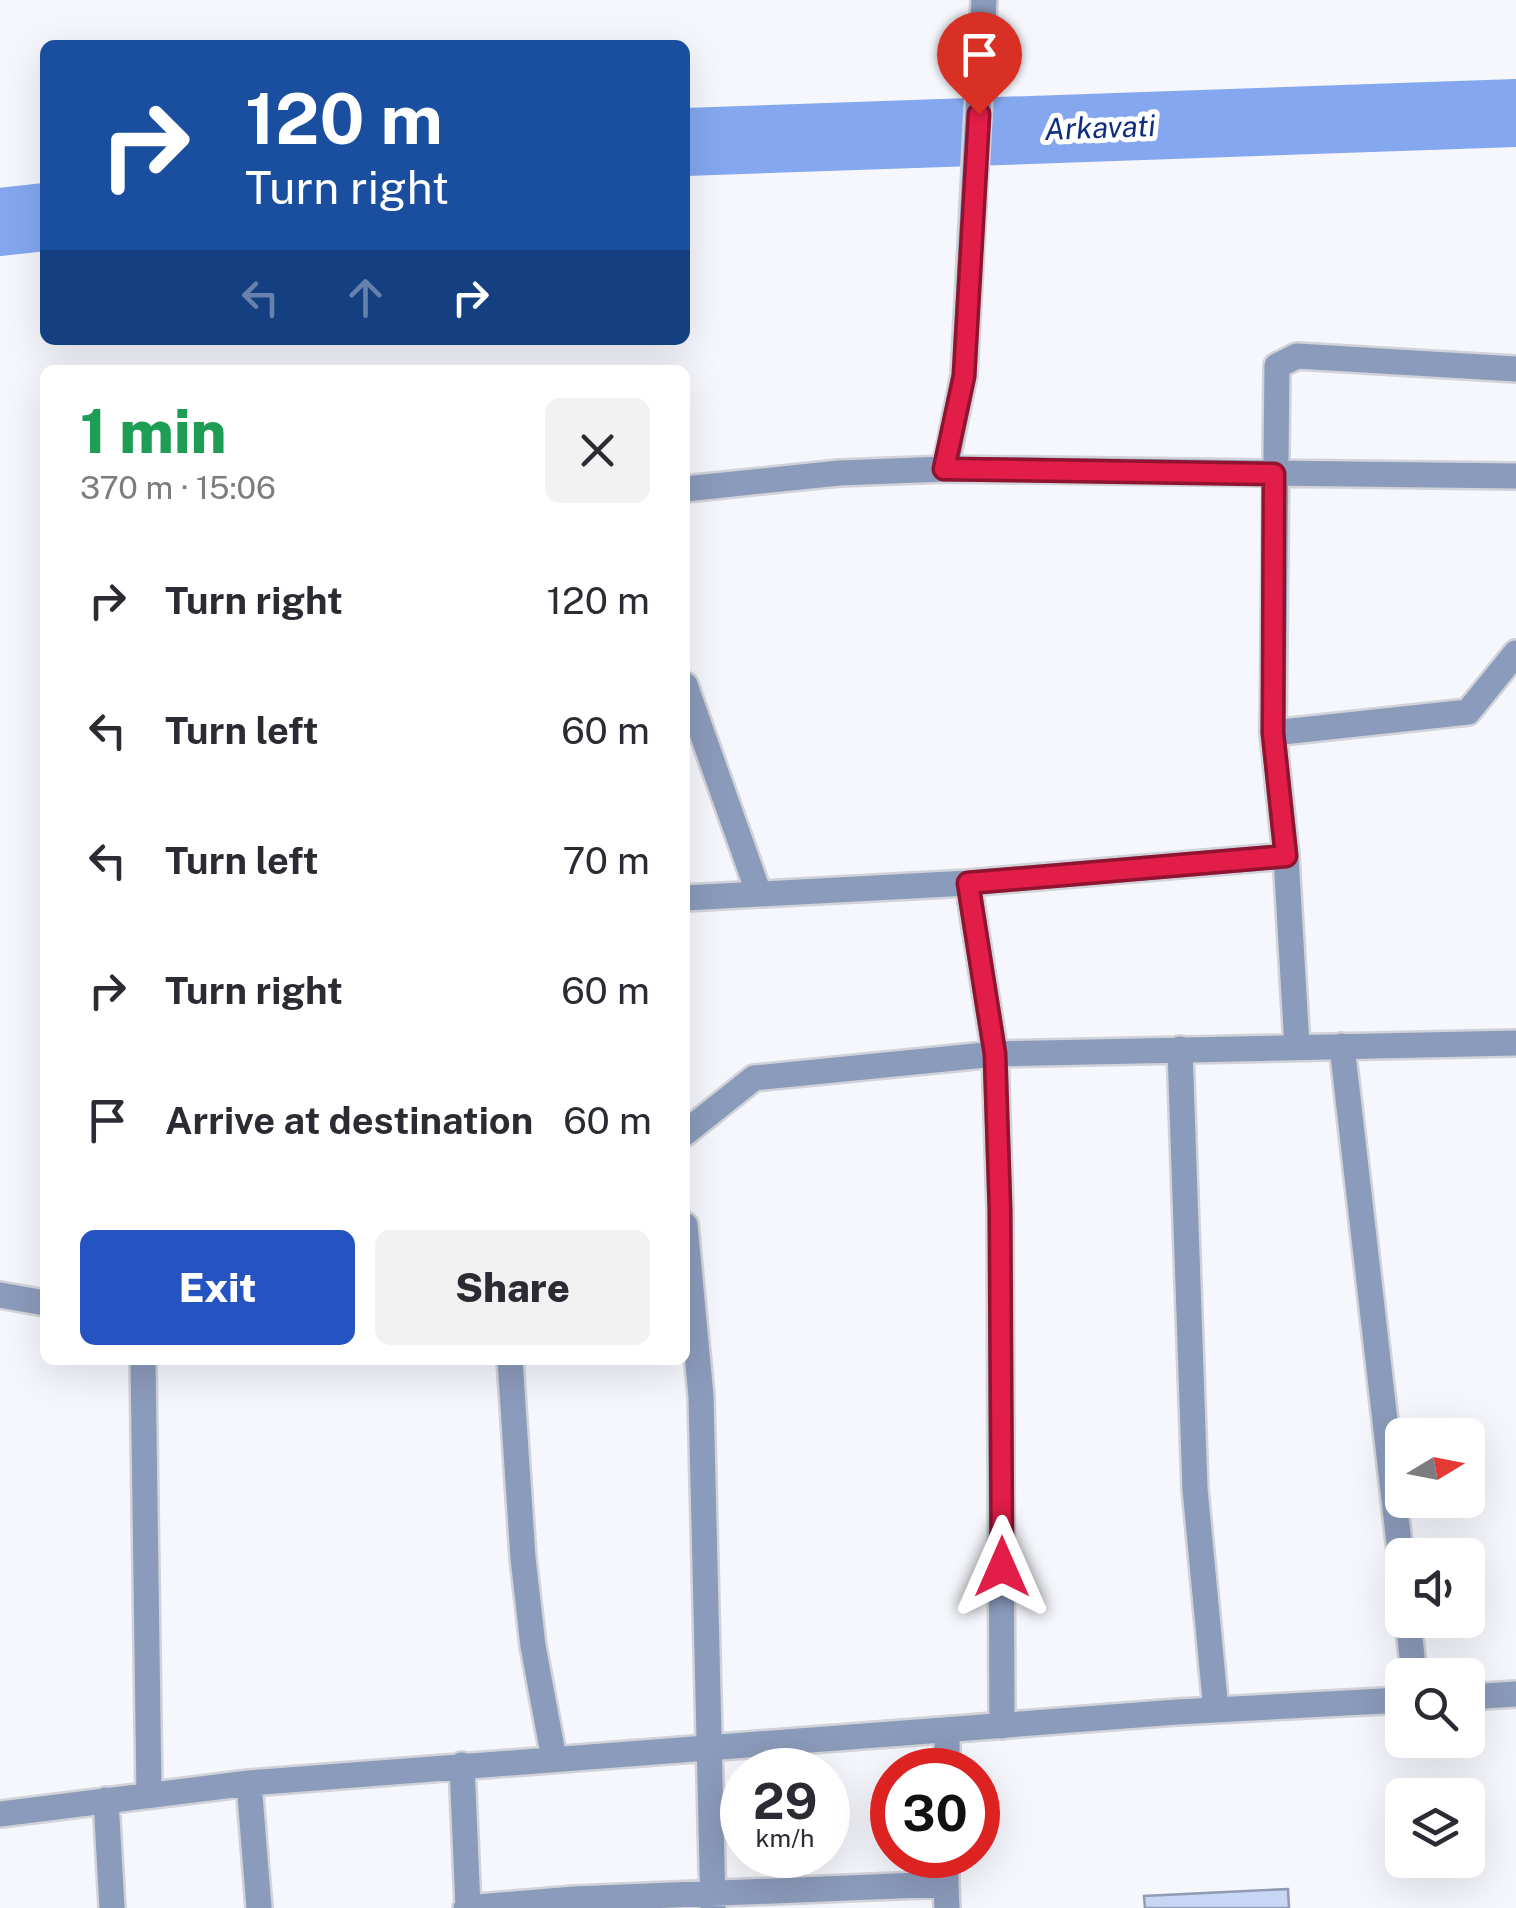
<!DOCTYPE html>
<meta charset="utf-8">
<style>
body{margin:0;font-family:"Public Sans",sans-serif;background:#f2f2f3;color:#2b2b33;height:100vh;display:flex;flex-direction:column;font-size:38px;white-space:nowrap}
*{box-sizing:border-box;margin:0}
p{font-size:32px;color:#7c7c81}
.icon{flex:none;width:55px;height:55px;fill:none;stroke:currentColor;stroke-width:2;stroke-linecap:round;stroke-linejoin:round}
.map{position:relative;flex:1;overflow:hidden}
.drawer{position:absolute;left:40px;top:365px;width:650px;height:1000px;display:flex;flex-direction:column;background:#fff;border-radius:15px;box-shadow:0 10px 40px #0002}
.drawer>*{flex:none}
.top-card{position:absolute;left:40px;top:40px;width:650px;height:305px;border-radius:15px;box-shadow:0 10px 40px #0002;background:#1a4fa0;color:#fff;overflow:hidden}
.needle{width:65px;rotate:80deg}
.tools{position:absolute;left:1385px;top:1418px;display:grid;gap:20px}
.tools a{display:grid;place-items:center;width:100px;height:100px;border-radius:15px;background:#fff;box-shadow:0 10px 40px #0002;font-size:50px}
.speed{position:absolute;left:720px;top:1748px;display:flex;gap:20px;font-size:50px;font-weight:700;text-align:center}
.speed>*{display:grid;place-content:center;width:130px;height:130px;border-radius:50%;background:#fff;box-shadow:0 10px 40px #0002;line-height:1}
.speed small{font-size:25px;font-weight:400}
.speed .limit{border:15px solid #d22;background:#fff;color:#111}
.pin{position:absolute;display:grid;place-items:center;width:85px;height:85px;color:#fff;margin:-102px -42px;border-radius:50% 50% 50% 0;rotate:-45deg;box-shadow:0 0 10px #0007}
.pin .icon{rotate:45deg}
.me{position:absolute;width:110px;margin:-55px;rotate:0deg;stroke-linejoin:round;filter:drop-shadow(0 0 8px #0008)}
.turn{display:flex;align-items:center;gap:35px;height:210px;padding:0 40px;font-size:45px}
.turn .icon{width:130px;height:130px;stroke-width:2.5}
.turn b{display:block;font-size:70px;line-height:85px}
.lanes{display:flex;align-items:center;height:95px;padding:0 40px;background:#0003;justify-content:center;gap:50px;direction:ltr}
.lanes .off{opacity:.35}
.round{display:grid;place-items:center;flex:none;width:105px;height:105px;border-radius:15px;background:#f2f2f3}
.headline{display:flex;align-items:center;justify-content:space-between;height:170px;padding:0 40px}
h1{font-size:60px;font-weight:800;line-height:75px;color:#1e9e55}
.button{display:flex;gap:20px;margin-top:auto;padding:20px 40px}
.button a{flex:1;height:115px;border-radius:15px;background:#2553c1;color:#fff;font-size:40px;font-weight:800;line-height:115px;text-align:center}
.button a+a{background:#f2f2f3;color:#2b2b33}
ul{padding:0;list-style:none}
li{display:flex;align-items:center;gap:30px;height:130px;padding:0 40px}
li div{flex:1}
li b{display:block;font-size:38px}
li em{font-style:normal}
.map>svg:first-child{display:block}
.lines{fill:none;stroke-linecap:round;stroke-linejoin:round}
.river{stroke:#84a7ef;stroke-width:68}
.building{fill:#c6d6f4;stroke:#909cb3;stroke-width:2.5}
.minor-casing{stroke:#d1d3d9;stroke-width:30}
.minor{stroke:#8b9bbb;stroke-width:25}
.route-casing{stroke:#92132f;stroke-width:25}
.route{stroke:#e11d48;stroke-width:18}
.labels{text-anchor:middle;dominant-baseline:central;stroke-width:10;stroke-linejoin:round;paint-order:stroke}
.water-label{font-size:30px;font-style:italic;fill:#0d2e7e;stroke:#fff}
</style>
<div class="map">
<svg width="1516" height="1908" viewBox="0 0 1516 1908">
<rect width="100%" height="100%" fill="#f5f7fc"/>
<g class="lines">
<path class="river" d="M685 142 1516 113
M0 222 45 217"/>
</g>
<path class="building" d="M1288 1889 1289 1908H1145L1144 1896Z"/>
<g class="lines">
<defs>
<path id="minor" d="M945 469 1516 476
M685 489 839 473 945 469 964 375 984 0
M685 685 759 894
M1273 733 1468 712 1516 653
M1286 856 1273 733 1277 366 1297 356 1516 369
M968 883 995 1054 1000 1210 1002 1726
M685 898 968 883 1286 856 1297 1047
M1342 1046 1402 1569
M1180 1049 1195 1489 1216 1710
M685 1133 754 1078 995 1054 1516 1043
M685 1225 701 1396 713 1908
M0 1295 45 1303
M143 1360 149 1794
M510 1360 523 1558 533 1646 554 1759
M1408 1620 1414 1675
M1468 1697 1516 1694
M462 1765 468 1908
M947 1770V1731
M249 1783 259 1908
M106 1800 112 1908
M0 1814 249 1783 1177 1712 1402 1700
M946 1884V1855
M466 1908 574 1899 946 1884 947 1908"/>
</defs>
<use href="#minor" class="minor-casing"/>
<use href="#minor" class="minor"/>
</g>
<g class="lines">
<defs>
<path id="route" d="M979 114 964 376 944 469 1274 474 1273 733 1286 856 968 883 995 1054 1000 1210 1002 1567"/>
</defs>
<use href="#route" class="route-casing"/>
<use href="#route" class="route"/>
</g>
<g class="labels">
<g class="water-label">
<text transform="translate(1100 127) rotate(-2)">Arkavati</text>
</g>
</g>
</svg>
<div class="tools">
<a><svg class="needle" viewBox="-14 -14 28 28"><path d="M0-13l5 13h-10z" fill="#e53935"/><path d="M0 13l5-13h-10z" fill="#7c7c81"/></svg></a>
<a><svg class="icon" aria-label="sound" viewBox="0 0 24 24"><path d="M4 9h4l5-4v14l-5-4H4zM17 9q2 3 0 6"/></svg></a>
<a><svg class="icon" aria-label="search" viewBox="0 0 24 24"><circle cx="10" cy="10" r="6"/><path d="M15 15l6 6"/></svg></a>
<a><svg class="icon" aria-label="layers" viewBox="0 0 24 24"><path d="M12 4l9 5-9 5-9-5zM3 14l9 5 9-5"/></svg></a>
</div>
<div class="speed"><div>29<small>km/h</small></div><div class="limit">30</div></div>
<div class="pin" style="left:979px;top:114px;background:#d93025"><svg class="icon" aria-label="arrive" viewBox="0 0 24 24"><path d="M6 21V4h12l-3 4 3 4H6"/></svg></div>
<svg class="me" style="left:1002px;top:1567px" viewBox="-20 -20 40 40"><path d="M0-17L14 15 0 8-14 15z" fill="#e11d48" stroke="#fff" stroke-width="4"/></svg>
<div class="top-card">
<div class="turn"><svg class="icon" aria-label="right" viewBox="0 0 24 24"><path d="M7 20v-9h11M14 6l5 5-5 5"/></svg><div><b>120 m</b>Turn right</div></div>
<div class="lanes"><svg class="icon off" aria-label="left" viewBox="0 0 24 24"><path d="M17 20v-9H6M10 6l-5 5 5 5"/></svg><svg class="icon off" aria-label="ahead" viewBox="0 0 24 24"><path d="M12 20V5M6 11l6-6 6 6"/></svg><svg class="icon" aria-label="right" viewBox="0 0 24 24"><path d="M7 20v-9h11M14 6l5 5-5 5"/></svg></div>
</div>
<section class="drawer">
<div class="headline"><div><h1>1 min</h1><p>370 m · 15:06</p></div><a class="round"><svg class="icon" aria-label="close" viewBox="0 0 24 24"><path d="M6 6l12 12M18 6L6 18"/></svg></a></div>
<ul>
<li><svg class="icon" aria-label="right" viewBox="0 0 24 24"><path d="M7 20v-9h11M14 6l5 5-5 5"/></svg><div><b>Turn right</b></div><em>120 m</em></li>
<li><svg class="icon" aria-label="left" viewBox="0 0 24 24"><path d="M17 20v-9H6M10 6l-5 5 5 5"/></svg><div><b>Turn left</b></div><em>60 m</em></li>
<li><svg class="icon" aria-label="left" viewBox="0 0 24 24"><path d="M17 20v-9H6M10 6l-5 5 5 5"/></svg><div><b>Turn left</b></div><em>70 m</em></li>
<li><svg class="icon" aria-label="right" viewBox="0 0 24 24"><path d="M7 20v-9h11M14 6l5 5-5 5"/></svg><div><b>Turn right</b></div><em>60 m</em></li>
<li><svg class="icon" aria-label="arrive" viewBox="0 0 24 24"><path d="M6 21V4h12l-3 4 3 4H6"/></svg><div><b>Arrive at destination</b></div><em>60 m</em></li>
</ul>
<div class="button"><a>Exit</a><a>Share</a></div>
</section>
</div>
